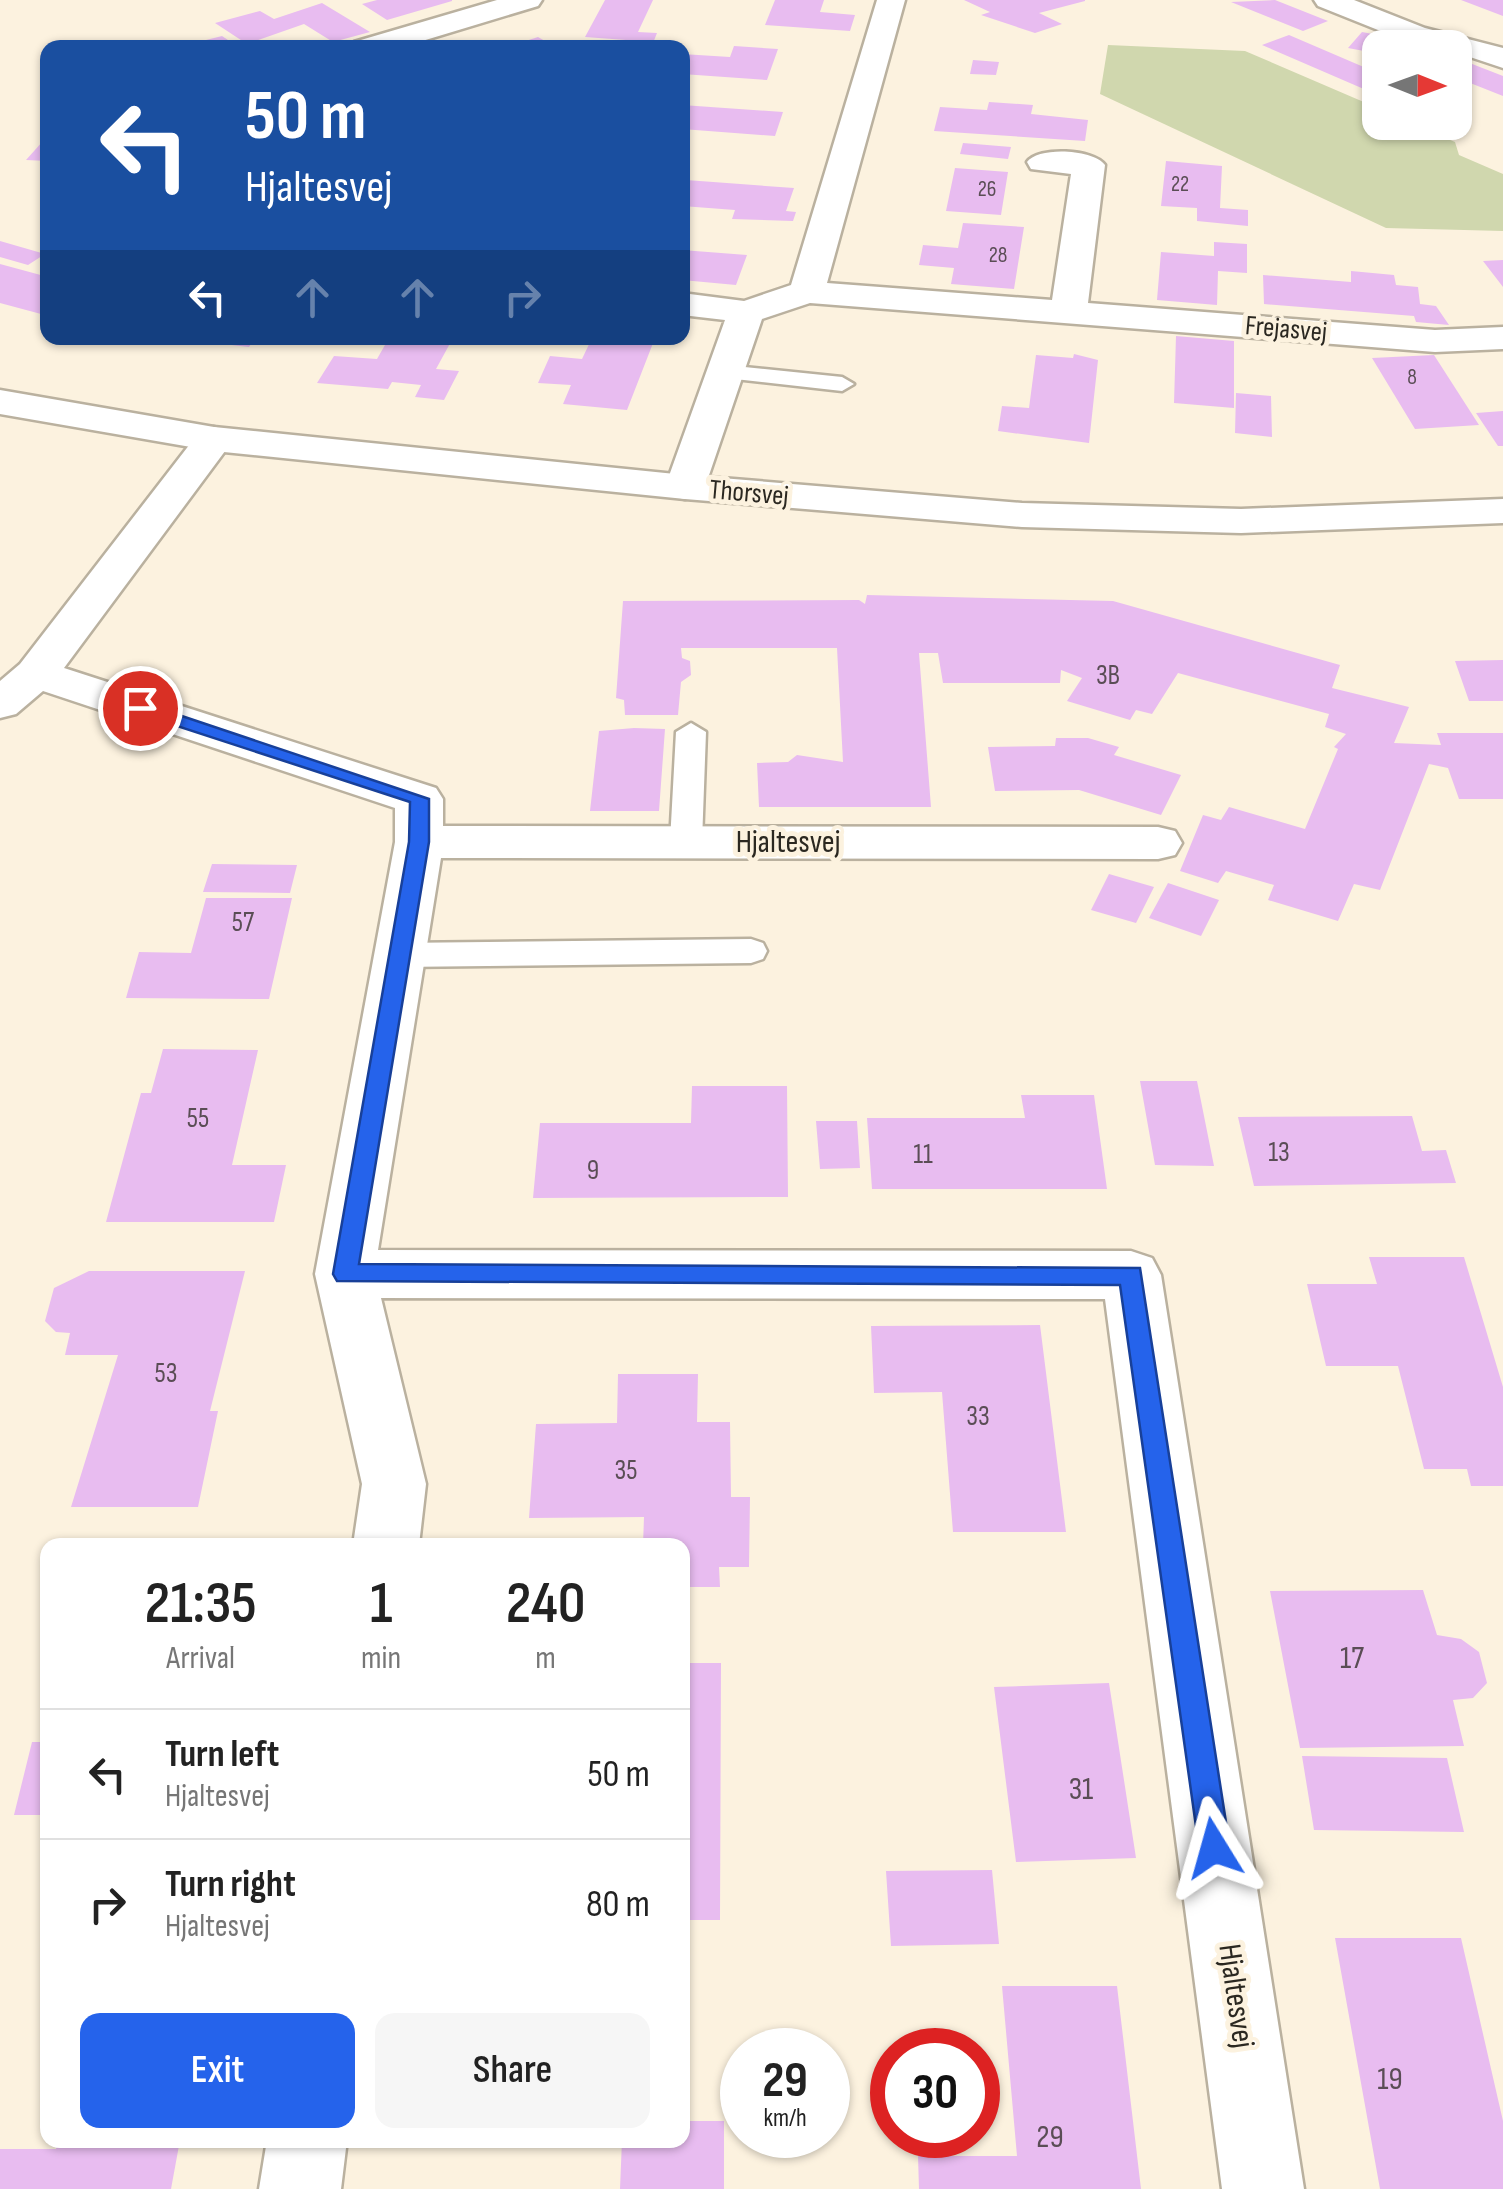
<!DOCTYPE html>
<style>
body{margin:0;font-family:"Sofia Sans Condensed",sans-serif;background:#f6f6f6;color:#222;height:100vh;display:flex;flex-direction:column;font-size:38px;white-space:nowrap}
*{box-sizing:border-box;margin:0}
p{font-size:32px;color:#767676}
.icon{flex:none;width:55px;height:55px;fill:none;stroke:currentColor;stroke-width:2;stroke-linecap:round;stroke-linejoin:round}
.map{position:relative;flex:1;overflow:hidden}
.panel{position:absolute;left:40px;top:1538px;width:650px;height:610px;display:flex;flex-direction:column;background:#fff;border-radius:20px;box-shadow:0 2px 8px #0004}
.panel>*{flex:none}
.banner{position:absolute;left:40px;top:40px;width:650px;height:305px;border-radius:20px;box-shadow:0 2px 8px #0004;background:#1a4fa0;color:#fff;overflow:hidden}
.needle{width:65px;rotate:91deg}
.controls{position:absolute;left:1362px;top:30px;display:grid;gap:20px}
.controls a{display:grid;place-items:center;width:110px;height:110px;border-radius:20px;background:#fff;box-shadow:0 2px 8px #0004;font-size:50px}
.speed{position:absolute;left:720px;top:2028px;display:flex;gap:20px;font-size:50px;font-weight:700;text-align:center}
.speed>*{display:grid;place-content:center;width:130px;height:130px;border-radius:50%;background:#fff;box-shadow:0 2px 8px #0004;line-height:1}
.speed small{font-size:25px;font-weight:400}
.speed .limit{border:15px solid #d22;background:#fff;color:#111}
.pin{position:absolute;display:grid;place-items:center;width:85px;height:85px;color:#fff;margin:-42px;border:5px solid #fff;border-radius:50%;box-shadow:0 2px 10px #0007}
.me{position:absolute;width:110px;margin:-55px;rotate:352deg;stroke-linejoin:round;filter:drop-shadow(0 0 8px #0008)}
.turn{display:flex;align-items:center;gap:35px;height:210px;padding:0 40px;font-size:45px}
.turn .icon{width:130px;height:130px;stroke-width:2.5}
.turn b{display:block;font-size:70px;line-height:85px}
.lanes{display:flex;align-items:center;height:95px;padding:0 40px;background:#0003;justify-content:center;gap:50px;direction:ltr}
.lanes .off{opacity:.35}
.eta{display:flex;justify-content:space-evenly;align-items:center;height:170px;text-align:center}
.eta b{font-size:60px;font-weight:600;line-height:70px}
.primary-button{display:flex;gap:20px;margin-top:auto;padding:20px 40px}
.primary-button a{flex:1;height:115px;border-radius:20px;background:#2563eb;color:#fff;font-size:40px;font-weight:600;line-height:115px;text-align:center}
.primary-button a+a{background:#f6f6f6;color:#222}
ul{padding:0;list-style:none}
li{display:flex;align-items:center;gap:30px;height:130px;padding:0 40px;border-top:2px solid #e0e0e0}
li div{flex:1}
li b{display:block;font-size:38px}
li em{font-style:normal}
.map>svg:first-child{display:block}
.green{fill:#d0d7ae}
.building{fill:#e8bcf0}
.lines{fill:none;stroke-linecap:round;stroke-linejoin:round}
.service-casing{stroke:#bab19f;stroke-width:5}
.minor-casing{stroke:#bab19f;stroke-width:5}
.tertiary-casing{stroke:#bab19f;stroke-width:5}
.service{fill:#fff;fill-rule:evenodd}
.minor{fill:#fff;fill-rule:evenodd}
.tertiary{fill:#fff;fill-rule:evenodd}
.route{fill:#2563eb;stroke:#184099;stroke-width:2.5}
.labels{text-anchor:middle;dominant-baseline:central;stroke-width:10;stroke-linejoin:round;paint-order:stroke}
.far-number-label{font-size:22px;fill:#5a4d55}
.far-street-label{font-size:28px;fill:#2b2821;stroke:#fcf2df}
.number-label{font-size:28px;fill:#5a4d55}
.street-label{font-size:32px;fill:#2b2821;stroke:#fcf2df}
.near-number-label{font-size:32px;fill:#5a4d55}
</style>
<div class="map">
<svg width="1503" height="2189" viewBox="0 0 1503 2189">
<rect width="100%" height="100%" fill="#fcf2df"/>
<path class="green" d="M1108 45 1245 51 1380 109V122L1411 123 1455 142 1459 155 1503 174V231L1386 228 1100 94Z"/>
<path class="building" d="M377 0H452V1L387 20 362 4Z
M605 0H653L638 32 657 33 651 48H622L626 40 585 37Z
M775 0H824L820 12 855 15 850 31 765 25Z
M964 0H1085V1L1039 13 1062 24 1035 33 981 15 990 12Z
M1275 0 1328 21 1303 31 1231 2Z
M1461 0H1503V16Z
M322 3 370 32 333 42 304 24 247 44 215 23 260 11 274 19Z
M1362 32 1405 40 1399 48H1380V54L1348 48Z
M1289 35 1380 74V96L1262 45Z
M222 36 240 48H211L202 41Z
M538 37 557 48H508L507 47Z
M734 46 778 49 767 80 682 74V54L730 57Z
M973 60 999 62 996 75 970 74Z
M1467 62 1503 76V96L1455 77V67Z
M989 102 1033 105 1031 114 1088 120 1085 141 934 131 940 107 987 110Z
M682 105 783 112 775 136 682 129Z
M43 141H48V161L26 160Z
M963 143 1011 147 1008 159 960 154Z
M1166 161 1222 166 1220 208 1248 210V226L1197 221V208L1161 206Z
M955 168 1008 172 1001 215 946 211Z
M686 180 794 188 786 211 796 212 793 221 732 219 735 210 682 206Z
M963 223 1024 227 1014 289 951 284 954 268 919 265 923 245 958 248Z
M0 241 45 254 28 265 0 257Z
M1214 242 1247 244V273L1218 271 1217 305 1157 300 1161 252 1214 256Z
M682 250 747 255 736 285 682 280Z
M1503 260V287L1483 261Z
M0 264 48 277V310L41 314 0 303Z
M1351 271 1394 275 1396 285 1418 287 1420 304 1436 306 1449 325 1416 322 1414 316 1264 304 1263 275 1351 282Z
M1176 336 1234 341V408L1174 403Z
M170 338H255L249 347Z
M389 338H453L436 369 459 371 444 400 415 397 421 385 392 382 388 389 317 383 334 356 377 359Z
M592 338H655L627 410 563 404 571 385 538 383 550 356 582 359Z
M1074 354 1098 360 1089 443 998 431 1002 406 1029 408 1036 355 1073 358Z
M1434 355 1479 425 1415 429 1372 358Z
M1236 393 1271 396 1272 437 1235 433Z
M1503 411V446H1498L1476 413Z
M867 595 1113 601 1340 665 1332 688 1409 707 1394 743 1441 745 1437 733H1503V799H1459L1448 768 1429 764 1380 890 1354 884 1338 921 1268 900 1274 885 1226 871 1218 883 1180 871 1203 815 1221 820 1229 807 1305 829 1338 749 1334 747 1346 734 1325 727 1329 714 1178 673 1152 714 1136 710 1130 720 1067 701 1082 678 1061 670 1060 683H943L938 653H919L931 807H759L757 763 788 762 797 755 843 762 837 648H681L682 658 690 661 691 675 681 682 678 715H625L624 700 616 698 623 601 859 600 865 604Z
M1503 660V701H1469L1455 661Z
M634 728 665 729 659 811H590L599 731Z
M1056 738H1088L1119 747 1114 755 1181 775 1161 815 1079 790 995 791 988 747 1055 746Z
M212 864 297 865 290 893 203 892Z
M1109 874 1154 887 1136 923 1091 910Z
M1168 883 1219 900 1201 936 1149 918Z
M206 898H292L269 999 126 998 139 952 191 953Z
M163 1049 258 1050 232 1165H286L274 1222H106L141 1093H151Z
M1140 1081H1197L1214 1166 1155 1165Z
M692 1086H787L788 1197 533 1198 540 1123H691Z
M1021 1095H1094L1107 1189H872L867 1118H1025Z
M1412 1116 1422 1151 1446 1150 1456 1183 1254 1186 1238 1117Z
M816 1121H857L860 1168 820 1169Z
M1369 1257H1464L1503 1387V1486H1471L1467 1469H1424L1398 1366H1326L1307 1284H1377Z
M89 1271H245L210 1411H218L198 1507H71L118 1355H65L70 1333 56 1332 45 1321 54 1288Z
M1040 1325 1066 1532H953L942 1392 874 1393 871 1326Z
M618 1374H698L697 1422H730L731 1497H750L749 1567H719L720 1587H682V1545H643L644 1517 529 1518 536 1424 617 1423Z
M1423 1590 1437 1635 1461 1639 1479 1652 1487 1683 1473 1698 1453 1700 1464 1746 1300 1748 1270 1591Z
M682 1663H721L720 1920H682Z
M1109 1683 1136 1858 1016 1862 994 1687Z
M32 1742H48V1815H14Z
M1302 1756 1447 1758 1464 1832 1314 1830Z
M992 1870 999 1944 891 1946 886 1871Z
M1335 1938H1461L1503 2121V2189H1380Z
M1002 1986H1117L1141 2189H919L918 2156H1017Z
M682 2121H724V2189H620L622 2140H682Z
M58 2140H180L171 2189H0V2149H56Z"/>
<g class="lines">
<defs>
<path id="service" d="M725 365 842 377 854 384 842 391 717 377 713 372 717 367Z
M691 723 706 732 702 842 697 849H675L670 842 676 732Z
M751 939 763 943 767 951 763 959 751 963 398 967 386 963 382 955 386 947 398 943Z"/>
<path id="minor" d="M497 0H542L538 6 399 48H350L354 42Z
M877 0H905L827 283 1052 300 1071 174 1031 169 1027 162C1038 146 1094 149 1105 165L1088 303 1435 330 1503 327V349L1435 352 810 303 762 319 705 487 699 496 685 499 671 496 665 487 725 320 682 315V293L744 301 791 285Z
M1314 0H1354L1425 28 1503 48V68L1455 52V48L1408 42 1318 6Z
M214 427 228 431 234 439 64 668 436 788 443 799V826L1158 827 1175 831 1182 843 1175 855 1158 859 441 858 378 1250 1131 1251 1152 1258 1161 1275 1304 2189H1222L1105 1299 381 1298 426 1484 419 1545H353L362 1484 315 1274 395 842V808L43 691 16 714 0 718V681L20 664 200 431Z
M267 2140H347L341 2189H259Z"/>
<path id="tertiary" d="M0 390 214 427 685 475 1022 503 1241 509 1503 499V523L1241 533 1022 527 685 499 214 451 0 414Z"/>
</defs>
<use href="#service" class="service-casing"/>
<use href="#minor" class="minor-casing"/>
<use href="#tertiary" class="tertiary-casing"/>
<use href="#service" class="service"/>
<use href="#minor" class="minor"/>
<use href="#tertiary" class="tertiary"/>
</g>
<path class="route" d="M140 702 429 799V842L359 1264 1140 1268 1230 1848 1225 1858 1214 1863 1204 1858 1199 1848 1120 1285 337 1281 333 1274 409 842 410 802 134 712 131 708Z"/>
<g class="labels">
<g class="far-number-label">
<text x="1180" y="184">22</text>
<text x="987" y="189">26</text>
<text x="998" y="255">28</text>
<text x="1412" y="377">8</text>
</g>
<g class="far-street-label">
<text transform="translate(1286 329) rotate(5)">Frejasvej</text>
<text transform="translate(749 493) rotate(5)">Thorsvej</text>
</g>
<g class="number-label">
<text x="1108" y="675">3B</text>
<text x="243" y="922">57</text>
<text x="198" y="1118">55</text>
<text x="1279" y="1152">13</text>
<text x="923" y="1154">11</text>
<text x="593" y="1170">9</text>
<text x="166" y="1373">53</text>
<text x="978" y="1416">33</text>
<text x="626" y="1470">35</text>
</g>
<g class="street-label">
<text x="788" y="842">Hjaltesvej</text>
<text transform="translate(1236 1996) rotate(82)">Hjaltesvej</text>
</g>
<g class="near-number-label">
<text x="1352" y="1658">17</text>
<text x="1081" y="1789">31</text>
<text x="1390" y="2079">19</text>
<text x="1050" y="2137">29</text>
</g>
</g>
</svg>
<div class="controls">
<a><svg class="needle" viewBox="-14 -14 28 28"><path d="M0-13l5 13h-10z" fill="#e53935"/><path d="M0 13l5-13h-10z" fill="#767676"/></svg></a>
</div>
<div class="speed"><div>29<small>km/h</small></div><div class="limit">30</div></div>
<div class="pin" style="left:140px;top:708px;background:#d93025"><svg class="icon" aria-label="arrive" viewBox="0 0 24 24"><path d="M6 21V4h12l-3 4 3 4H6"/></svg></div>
<svg class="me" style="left:1214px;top:1848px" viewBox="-20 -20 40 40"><path d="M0-17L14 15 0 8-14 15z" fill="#2563eb" stroke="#fff" stroke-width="4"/></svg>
<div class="banner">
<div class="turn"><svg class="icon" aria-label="left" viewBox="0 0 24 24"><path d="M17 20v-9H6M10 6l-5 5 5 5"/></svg><div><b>50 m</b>Hjaltesvej</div></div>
<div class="lanes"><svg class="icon" aria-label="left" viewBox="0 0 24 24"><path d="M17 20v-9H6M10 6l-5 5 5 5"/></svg><svg class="icon off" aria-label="ahead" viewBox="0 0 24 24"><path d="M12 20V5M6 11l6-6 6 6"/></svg><svg class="icon off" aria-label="ahead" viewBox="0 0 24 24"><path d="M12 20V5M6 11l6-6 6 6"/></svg><svg class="icon off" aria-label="right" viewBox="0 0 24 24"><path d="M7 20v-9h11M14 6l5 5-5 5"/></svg></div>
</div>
<section class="panel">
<div class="eta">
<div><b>21:35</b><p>Arrival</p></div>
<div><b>1</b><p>min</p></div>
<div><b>240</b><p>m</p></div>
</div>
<ul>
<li><svg class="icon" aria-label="left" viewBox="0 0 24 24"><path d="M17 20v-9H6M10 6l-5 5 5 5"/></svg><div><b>Turn left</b><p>Hjaltesvej</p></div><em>50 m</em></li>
<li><svg class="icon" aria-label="right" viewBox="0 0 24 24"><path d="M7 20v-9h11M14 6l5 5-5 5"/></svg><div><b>Turn right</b><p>Hjaltesvej</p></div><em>80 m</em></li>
</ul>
<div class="primary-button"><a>Exit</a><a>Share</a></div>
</section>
</div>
